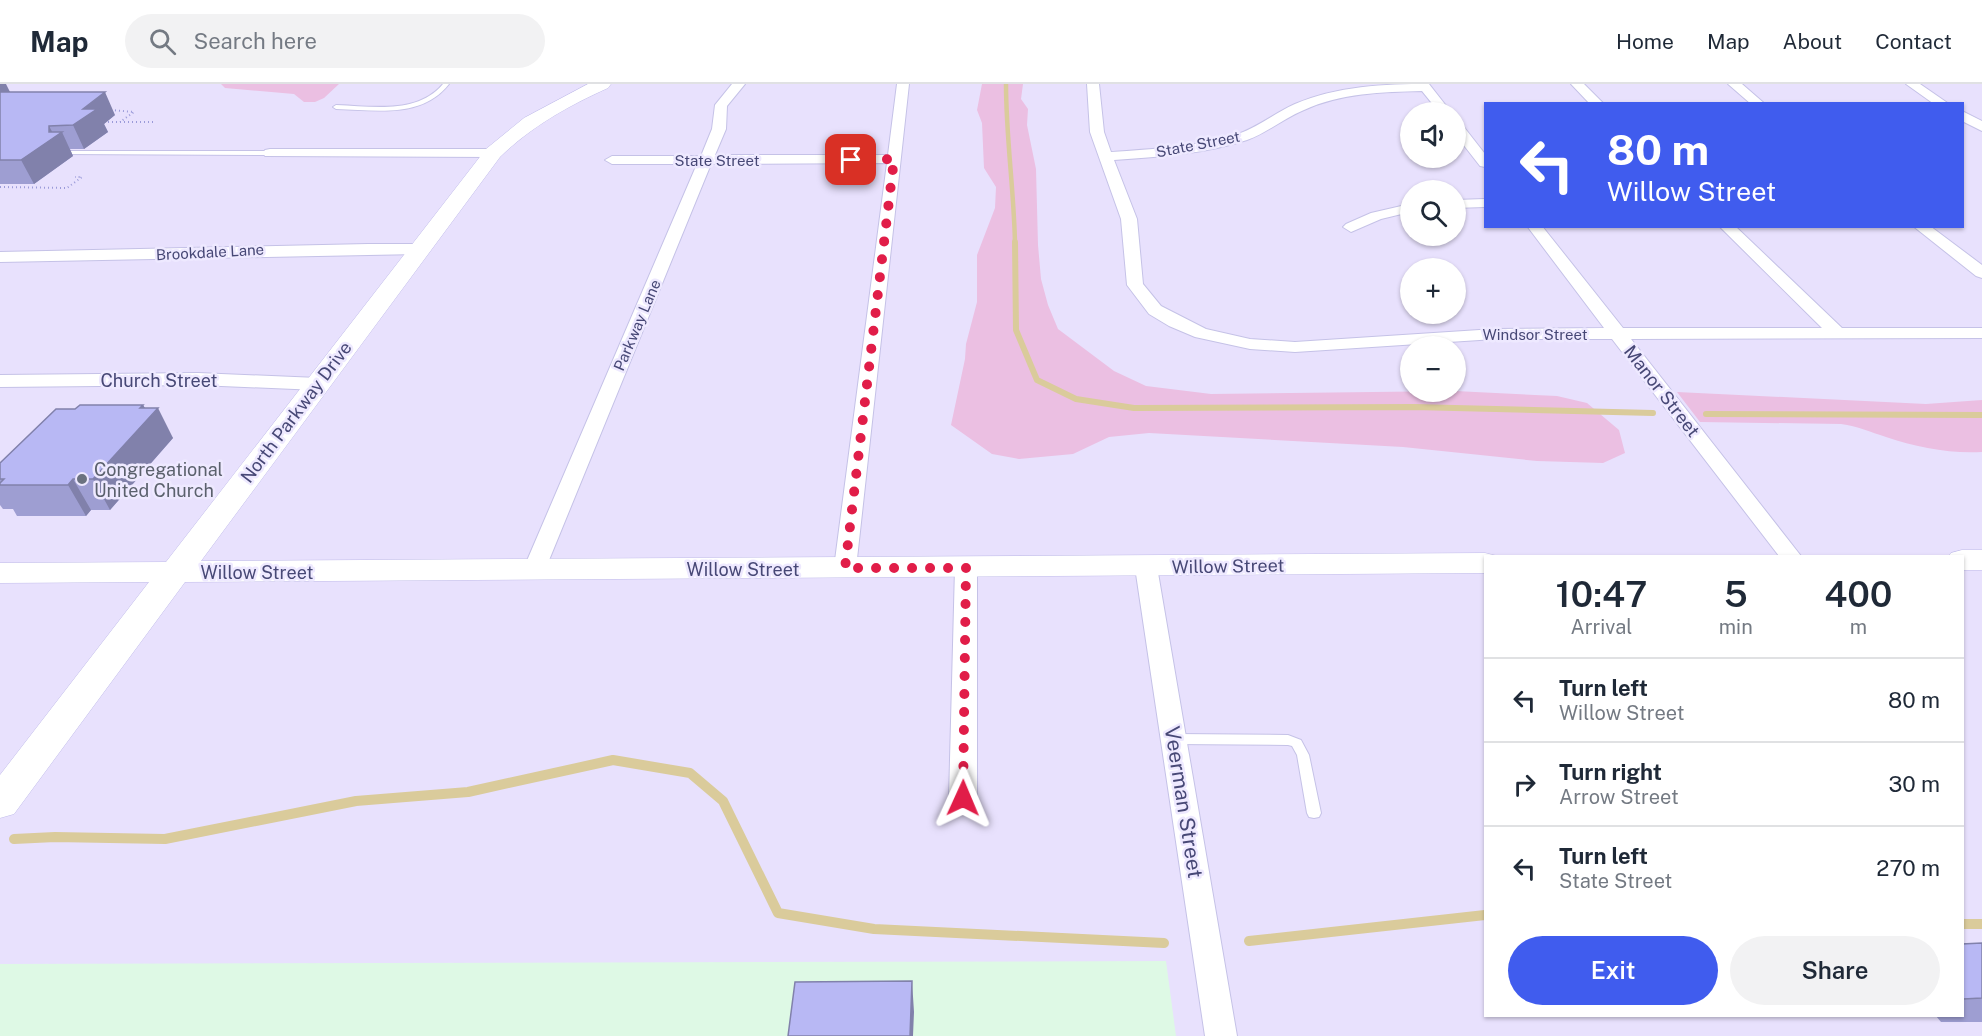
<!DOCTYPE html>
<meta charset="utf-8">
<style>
body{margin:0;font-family:"Public Sans",sans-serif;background:#f2f2f3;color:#1f2937;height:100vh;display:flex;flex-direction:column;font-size:22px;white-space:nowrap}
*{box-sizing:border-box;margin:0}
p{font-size:20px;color:#747a83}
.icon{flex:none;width:33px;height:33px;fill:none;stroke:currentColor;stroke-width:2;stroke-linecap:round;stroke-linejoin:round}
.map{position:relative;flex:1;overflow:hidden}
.side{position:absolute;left:1484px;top:471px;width:480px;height:462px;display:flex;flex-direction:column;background:#fff;border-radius:0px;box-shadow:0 2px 4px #0004}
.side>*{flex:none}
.top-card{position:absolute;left:1484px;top:18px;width:480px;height:126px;border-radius:0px;box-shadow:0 2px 4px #0004;background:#405cee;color:#fff;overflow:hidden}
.buttons{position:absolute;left:1400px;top:18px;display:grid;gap:12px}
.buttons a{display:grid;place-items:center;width:66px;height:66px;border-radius:50%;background:#fff;box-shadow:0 2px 4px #0004;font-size:30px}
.pin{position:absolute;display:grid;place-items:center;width:51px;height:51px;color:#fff;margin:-26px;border-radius:12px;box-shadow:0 3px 9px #0006}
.me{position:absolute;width:66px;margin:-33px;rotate:1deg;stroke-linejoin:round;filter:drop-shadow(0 0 4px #0008)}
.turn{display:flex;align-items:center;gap:21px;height:126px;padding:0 24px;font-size:27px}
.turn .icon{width:78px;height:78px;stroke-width:2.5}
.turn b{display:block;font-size:42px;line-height:51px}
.eta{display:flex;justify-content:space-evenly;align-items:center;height:102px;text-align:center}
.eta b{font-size:36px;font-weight:600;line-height:42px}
.primary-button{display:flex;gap:12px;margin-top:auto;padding:12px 24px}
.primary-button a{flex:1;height:69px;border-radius:36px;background:#405cee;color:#fff;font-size:24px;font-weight:600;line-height:69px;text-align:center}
.primary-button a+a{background:#f2f2f3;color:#1f2937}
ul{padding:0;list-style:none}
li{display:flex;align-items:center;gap:18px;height:84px;padding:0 24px;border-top:2px solid #e0e1e3}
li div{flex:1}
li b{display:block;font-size:22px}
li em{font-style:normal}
header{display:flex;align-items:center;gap:36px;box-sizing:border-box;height:84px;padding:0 30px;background:#fff;border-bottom:2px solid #e0e1e3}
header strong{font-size:28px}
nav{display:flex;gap:33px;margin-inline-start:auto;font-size:21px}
.search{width:420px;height:54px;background:#f2f2f3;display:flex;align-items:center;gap:15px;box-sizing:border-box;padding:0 21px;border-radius:33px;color:#747a83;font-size:22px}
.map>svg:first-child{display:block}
.education{fill:#def9e5}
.green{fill:#ebbfe2}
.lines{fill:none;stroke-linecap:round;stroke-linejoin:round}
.stream-far2{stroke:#dacb9b;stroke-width:4.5}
.stream-far1{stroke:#dacb9b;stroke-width:6}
.stream{stroke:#dacb9b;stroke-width:10}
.lane-casing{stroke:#c5c2e7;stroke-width:2}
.street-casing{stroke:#c5c2e7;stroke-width:2}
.secondary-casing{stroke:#c0bce9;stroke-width:1}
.path{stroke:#9b9bd9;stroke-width:2;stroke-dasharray:1 3;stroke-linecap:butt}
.lane{fill:#fff;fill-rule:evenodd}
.street{fill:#fff;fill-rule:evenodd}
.secondary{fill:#fff;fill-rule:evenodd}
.wall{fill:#9e9ed2}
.shaded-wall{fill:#8181ab}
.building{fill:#b8b8f4;stroke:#8181ab;stroke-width:1.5}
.route{stroke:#e11d48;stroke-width:10;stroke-dasharray:0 18}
.worship-dot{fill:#6b7280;stroke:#eee9ff;stroke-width:2}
.labels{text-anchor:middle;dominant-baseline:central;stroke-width:5;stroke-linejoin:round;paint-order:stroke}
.far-street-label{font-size:15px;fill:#474876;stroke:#eee9ff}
.street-label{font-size:18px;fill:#474876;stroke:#eee9ff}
.worship-label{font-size:18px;fill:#5b616d;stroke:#eee9ff;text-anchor:start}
.near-street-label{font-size:21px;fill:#474876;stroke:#eee9ff}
</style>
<header>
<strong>Map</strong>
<div class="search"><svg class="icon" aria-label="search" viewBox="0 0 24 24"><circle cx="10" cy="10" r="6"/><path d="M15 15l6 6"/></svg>Search here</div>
<nav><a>Home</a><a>Map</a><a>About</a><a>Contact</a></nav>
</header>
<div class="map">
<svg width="1982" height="952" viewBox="0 0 1982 952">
<rect width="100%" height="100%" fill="#e8e1fd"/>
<path class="education" d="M1166 877 1176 952H0V880Z"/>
<path class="green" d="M221 0H339L324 14 315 18H304L294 10 225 4Z
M982 0H1023L1021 15 1028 25 1027 41 1036 85 1038 161 1041 195 1048 221 1058 245 1114 287 1146 302 1211 310 1455 307 1557 312 1587 319 1619 346 1625 369 1603 379 1537 377 1403 363 1149 349 1109 353 1073 370 1019 375 992 370 951 341 965 275 966 260 977 218V171L995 124 996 103 984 84 982 39 977 26Z
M1677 308 1926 320 1982 316V368C1950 370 1916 363 1886 353 1870 348 1858 342 1841 340L1700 338Z"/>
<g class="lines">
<path class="stream-far2" d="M1006 0C1006 54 1014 106 1015 160"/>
<path class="stream-far1" d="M1015 158 1016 246 1037 296 1076 315 1134 324 1414 323 1653 329
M1706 330 1982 331"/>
<path class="stream" d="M14 755 55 753 165 755 356 717 468 708 613 676 690 689 723 717 778 829 874 845 1164 859
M1962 840H1982
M1249 857 1485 831"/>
<defs>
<path id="lane" d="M443 0H449C422 35 375 26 336 25L333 23 336 21C372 22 417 31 443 0Z
M64 67H270L273 69 270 71 62 70V68Z
M1174 650 1288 651 1301 656 1309 671 1321 729 1319 733 1314 734 1309 733 1307 729 1297 671 1292 662 1288 661 1174 660 1170 658 1168 655 1170 652Z"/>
<path id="street" d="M732 0H745L727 22 726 45 715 71H888L897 0H909L856 484 853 489 845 491 837 489 834 484 887 79 711 80 545 486 542 491 534 493 526 491 523 486 697 80H612L605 76 612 72H701L712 45 715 21Z
M1087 0H1099L1104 48 1111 68C1153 65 1198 63 1238 50 1258 43 1275 29 1295 20 1337 2 1384 0 1429 0L1451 28H1439L1422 7C1382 8 1341 9 1304 26 1284 34 1267 49 1247 56 1204 70 1159 73 1114 76L1137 135 1143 200 1161 222 1206 245 1250 255 1295 258 1495 245 1604 244 1527 142H1542L1623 244H1822L1719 142H1735L1842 244H1982V254L1631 255 1801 472H1779L1612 255H1495L1295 268 1250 265 1195 253 1169 242 1149 230 1127 201 1121 135 1090 48Z
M1571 0H1584L1604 20H1590Z
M1728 0H1742L1765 20H1751Z
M1906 0H1920L1949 20H1934Z
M1962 27 1982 37V47L1962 37Z
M1455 37 1460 38 1485 70V83L1480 82 1455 50Z
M270 65H493L500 69 493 73 265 72 263 69 265 66Z
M1485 115V123L1455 124V116Z
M1410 120V128L1381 135 1351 148 1343 143 1346 140 1371 129Z
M1913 142H1930L1982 181V194L1976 192Z
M368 160H420L428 165 420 170 0 178V168Z
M198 289 318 294 325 296 327 300 325 304 318 306 198 301 0 303V291Z
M1146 476 1154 478 1157 483 1237 952H1205L1135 483 1138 478Z
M966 477 974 479 977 484V714L973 722 963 725 953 722 949 714 955 484 958 479Z"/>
<path id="secondary" d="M588 0H611L608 4C568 22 532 42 500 73L201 477 1485 469 1497 472H1485V489L185 498 14 730 0 734V691L149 498 0 499V479L166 478 486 65 524 34Z
M1962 466H1982V486H1962V472H1949L1951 469Z"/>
</defs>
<use href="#lane" class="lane-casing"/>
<use href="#street" class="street-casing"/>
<use href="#secondary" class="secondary-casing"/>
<path class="path" d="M111 26 134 28 120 38
M108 38H153
M0 103 67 104 82 93H75"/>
<use href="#lane" class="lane"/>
<use href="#street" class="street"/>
<use href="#secondary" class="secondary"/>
</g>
<path class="wall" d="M0 0 10 8 115 31 104 40 108 48 84 65H70L73 72 34 100H0Z
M143 321 145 324 173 354 110 426H91L86 432H17L13 425H3L0 421V379L75 325Z
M1982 859V938H1941L1936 932H1962V860Z"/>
<path class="shaded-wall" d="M0 0H6L14 16 0 24Z
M105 8 115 31 104 40 108 48 84 65 73 41 83 25Z
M49 42 55 53 62 48 73 72 34 100 21 76 49 48Z
M143 321 150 333 158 324 173 354 110 426 93 395 140 324Z
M73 395 91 426 86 432 68 401Z
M912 897 914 928 913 952H910Z"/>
<path class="building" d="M0 8H105L83 25H97L73 41 49 42V48H62L21 76H0Z
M80 321H143L140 324H158L93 395H73L68 401H0V399L4 395H0V379L56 325H75Z
M1982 859V914L1963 915 1962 913V860Z
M912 897 910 952H788L795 898Z"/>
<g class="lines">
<path class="route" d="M851 76 894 75 845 484H966L963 714"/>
</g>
<circle class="worship-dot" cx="82" cy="395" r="6"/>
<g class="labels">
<g class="far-street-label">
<text transform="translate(1198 60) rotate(-11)">State Street</text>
<text x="717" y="76">State Street</text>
<text transform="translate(210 168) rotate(-3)">Brookdale Lane</text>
<text transform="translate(637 241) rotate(-67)">Parkway Lane</text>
<text x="1535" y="250">Windsor Street</text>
</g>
<g class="street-label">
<text x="159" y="296">Church Street</text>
<text transform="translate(1662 307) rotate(52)">Manor Street</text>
<text transform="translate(296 328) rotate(-53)">North Parkway Drive</text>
<text transform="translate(1228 482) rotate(-1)">Willow Street</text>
<text x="743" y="485">Willow Street</text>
<text x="257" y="488">Willow Street</text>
</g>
<g class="worship-label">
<text x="94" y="385">Congregational<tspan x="94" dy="21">United Church</tspan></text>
</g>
<g class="near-street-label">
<text transform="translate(1184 718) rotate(81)">Veerman Street</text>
</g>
</g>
</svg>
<div class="buttons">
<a><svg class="icon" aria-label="sound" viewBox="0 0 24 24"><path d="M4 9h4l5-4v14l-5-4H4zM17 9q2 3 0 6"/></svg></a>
<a><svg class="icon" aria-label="search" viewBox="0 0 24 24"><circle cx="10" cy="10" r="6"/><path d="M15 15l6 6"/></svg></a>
<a>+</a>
<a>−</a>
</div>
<div class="pin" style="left:851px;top:76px;background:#d93025"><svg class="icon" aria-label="arrive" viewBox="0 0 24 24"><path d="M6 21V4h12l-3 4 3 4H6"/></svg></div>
<svg class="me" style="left:963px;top:714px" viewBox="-20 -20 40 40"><path d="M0-17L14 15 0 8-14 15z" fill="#e11d48" stroke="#fff" stroke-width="4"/></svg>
<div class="top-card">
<div class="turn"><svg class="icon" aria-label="left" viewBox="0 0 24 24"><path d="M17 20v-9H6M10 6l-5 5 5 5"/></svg><div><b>80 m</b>Willow Street</div></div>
</div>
<section class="side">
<div class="eta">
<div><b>10:47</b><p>Arrival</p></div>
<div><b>5</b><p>min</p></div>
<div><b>400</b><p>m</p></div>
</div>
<ul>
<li><svg class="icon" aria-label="left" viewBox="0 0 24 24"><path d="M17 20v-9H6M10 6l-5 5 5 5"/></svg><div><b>Turn left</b><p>Willow Street</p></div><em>80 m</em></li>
<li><svg class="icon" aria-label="right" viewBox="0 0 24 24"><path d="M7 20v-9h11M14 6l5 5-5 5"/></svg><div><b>Turn right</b><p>Arrow Street</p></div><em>30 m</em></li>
<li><svg class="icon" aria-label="left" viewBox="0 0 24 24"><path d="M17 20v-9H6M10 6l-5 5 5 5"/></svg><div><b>Turn left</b><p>State Street</p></div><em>270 m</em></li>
</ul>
<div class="primary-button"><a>Exit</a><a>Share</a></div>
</section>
</div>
